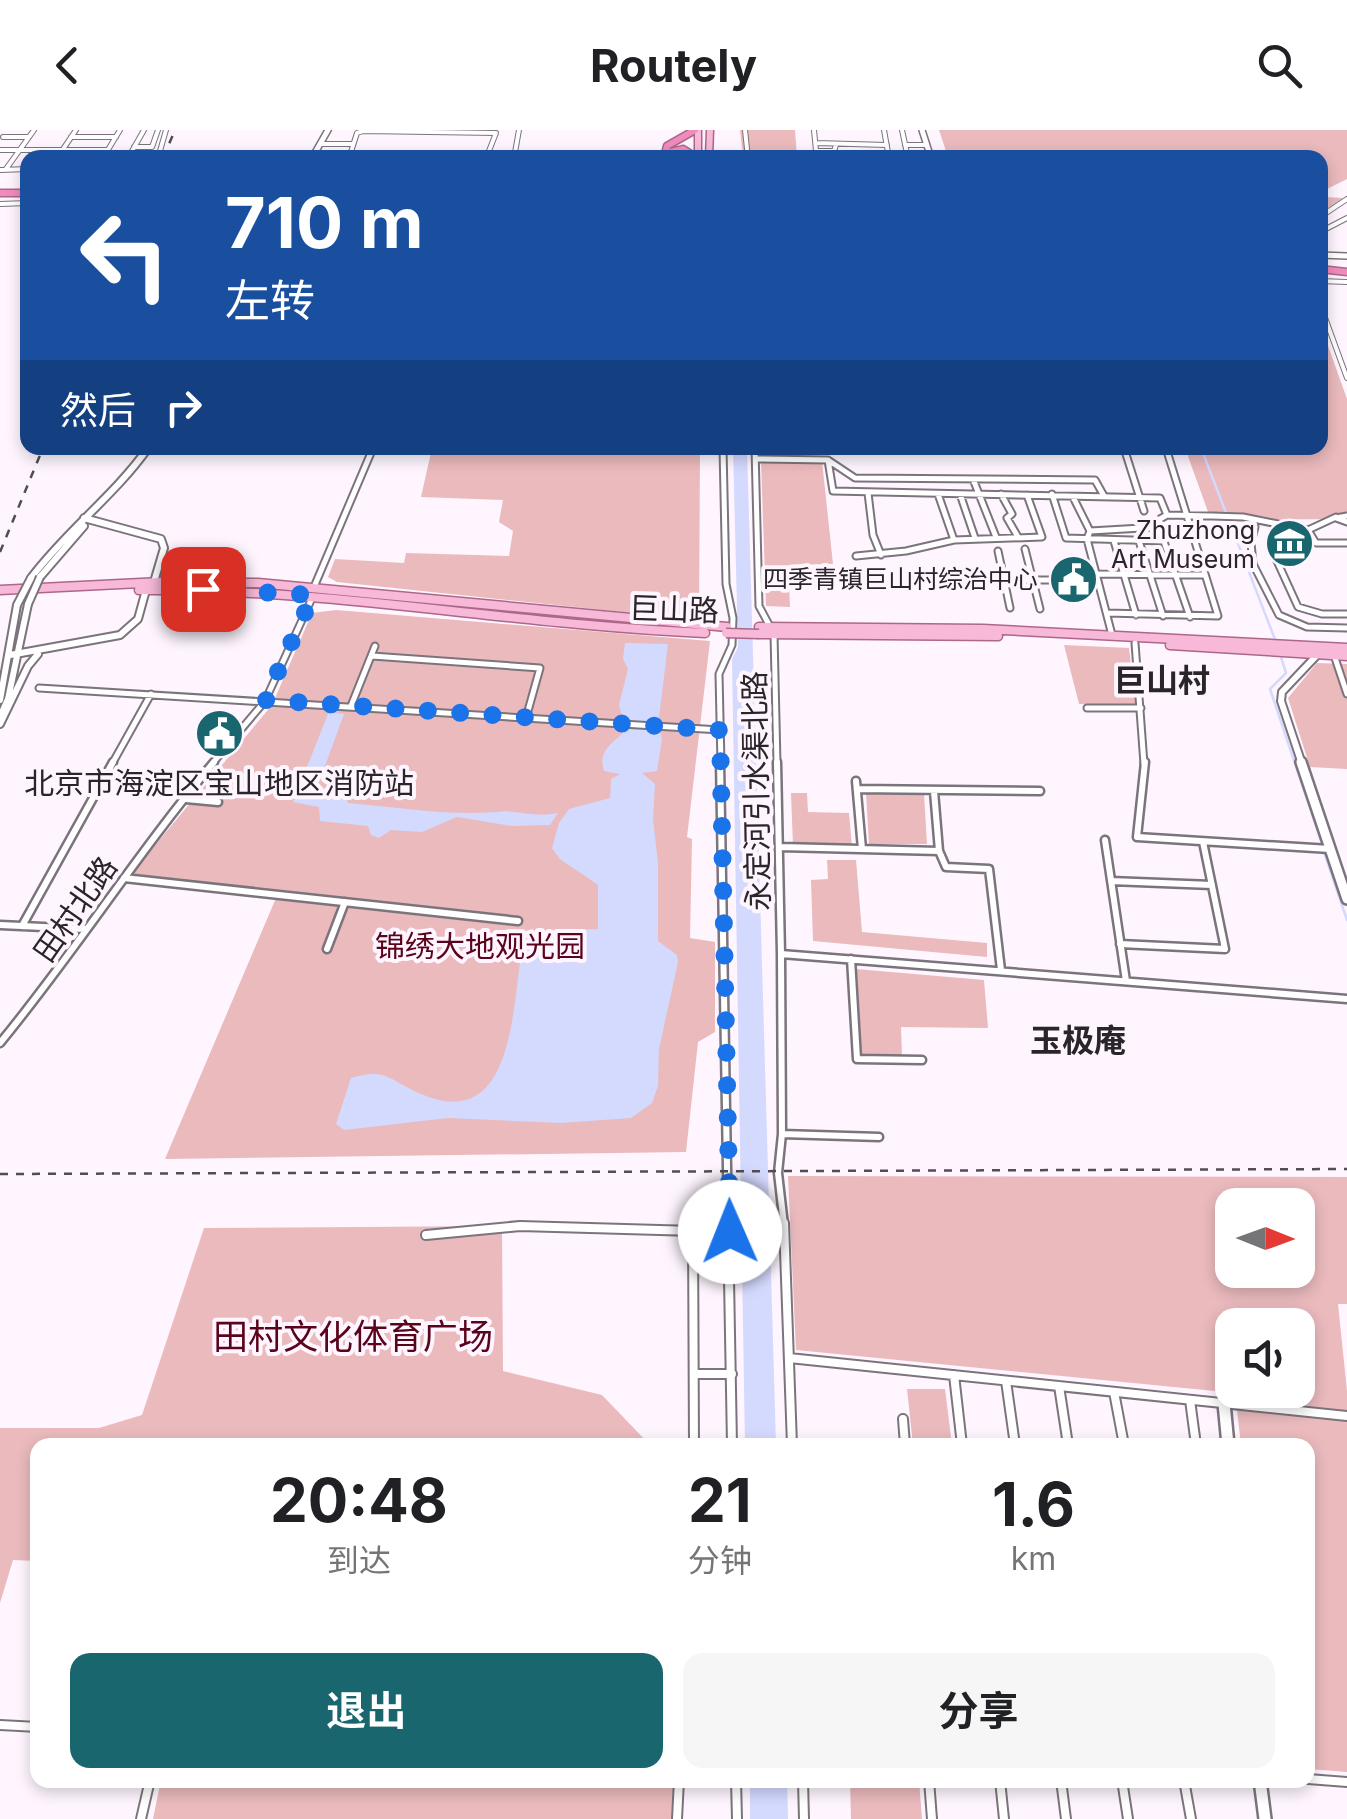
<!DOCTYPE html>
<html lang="zh">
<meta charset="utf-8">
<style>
body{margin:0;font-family:Inter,"Noto Sans SC",sans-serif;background:#f6f6f6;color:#202124;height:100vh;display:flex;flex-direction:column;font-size:38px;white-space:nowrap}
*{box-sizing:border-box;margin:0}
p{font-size:32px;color:#757577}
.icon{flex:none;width:55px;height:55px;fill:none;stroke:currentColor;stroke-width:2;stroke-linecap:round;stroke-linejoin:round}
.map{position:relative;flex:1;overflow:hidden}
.side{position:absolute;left:30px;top:1308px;width:1285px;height:350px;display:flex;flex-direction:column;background:#fff;border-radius:20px;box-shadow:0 5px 15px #0003}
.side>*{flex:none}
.hud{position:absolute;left:20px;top:20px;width:1308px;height:305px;border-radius:20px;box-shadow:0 5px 15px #0003;background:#1a4fa0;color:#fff;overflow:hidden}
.needle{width:65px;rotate:91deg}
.tools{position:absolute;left:1215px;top:1058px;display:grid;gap:20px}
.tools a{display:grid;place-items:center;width:100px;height:100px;border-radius:20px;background:#fff;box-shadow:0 5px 15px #0003;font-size:50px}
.pin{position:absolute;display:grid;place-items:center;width:85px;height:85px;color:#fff;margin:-42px;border-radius:20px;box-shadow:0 5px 15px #0006}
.me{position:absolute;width:110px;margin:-55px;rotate:359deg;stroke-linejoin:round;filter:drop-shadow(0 0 8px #0008)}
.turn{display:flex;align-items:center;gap:35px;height:210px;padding:0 40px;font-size:45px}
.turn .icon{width:130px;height:130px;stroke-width:2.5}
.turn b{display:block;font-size:70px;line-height:85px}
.then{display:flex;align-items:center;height:95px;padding:0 40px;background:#0003;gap:20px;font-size:38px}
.eta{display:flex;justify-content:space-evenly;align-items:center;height:170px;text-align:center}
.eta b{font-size:60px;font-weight:700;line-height:70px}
.button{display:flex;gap:20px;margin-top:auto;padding:20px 40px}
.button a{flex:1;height:115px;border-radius:20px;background:#19666e;color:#fff;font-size:40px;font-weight:700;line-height:115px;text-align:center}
.button a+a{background:#f6f6f6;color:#202124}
header{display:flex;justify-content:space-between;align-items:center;height:130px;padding:0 40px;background:#fff;font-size:45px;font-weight:700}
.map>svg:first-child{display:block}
.green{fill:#eababd;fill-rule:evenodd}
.water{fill:#d4d9fe}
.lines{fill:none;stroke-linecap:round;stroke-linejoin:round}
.stream{stroke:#d4d9fe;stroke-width:2.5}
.street-far3-casing{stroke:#7c747c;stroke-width:6}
.street-far2-casing{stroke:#7c747c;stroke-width:9}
.street-far1-casing{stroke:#7c747c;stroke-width:11}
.street-casing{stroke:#7c747c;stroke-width:12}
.secondary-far3-casing{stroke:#7c747c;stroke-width:8}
.secondary-far2-casing{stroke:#7c747c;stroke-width:10}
.secondary-far1-casing{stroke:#7c747c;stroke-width:14}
.secondary-casing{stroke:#7c747c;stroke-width:16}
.primary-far1-casing{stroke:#ac6789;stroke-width:9}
.primary-casing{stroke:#ac6789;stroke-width:11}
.highway-casing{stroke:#ac6789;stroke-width:9}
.street-far3{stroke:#fff;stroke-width:4}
.street-far2{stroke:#fff;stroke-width:5}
.street-far1{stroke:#fff;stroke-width:6}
.street{stroke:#fff;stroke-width:8}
.secondary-far3{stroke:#fff;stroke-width:5}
.secondary-far2{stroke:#fff;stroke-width:6}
.secondary-far1{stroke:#fff;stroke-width:9}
.secondary{stroke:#fff;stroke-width:11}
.primary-far1{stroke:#f7b9d7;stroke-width:6}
.primary{stroke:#f7b9d7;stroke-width:8}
.highway{stroke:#f28bbd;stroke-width:6}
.rail{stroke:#524d52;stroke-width:2.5;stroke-dasharray:8 8;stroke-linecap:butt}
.secondary-bridge-casing{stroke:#7c747c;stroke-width:10;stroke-linecap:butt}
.primary-bridge-casing{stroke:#ac6789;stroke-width:11;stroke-linecap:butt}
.secondary-bridge{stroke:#fff;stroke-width:6}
.primary-bridge{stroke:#f7b9d7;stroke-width:8}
.route{stroke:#1a73e8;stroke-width:18;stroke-dasharray:0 32.4}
.labels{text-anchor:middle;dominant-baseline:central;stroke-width:8;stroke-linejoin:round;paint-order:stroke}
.far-poi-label{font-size:25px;fill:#292529;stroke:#fef5fe;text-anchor:end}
.street-label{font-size:30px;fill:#292529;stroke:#fef5fe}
.poi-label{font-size:30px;fill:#292529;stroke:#fef5fe}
.park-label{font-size:30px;fill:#5a041b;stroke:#fef5fe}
.neighbourhood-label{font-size:32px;font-weight:bold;fill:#292529;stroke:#fef5fe}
.near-park-label{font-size:35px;fill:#5a041b;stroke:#fef5fe}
</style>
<header><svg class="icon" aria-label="back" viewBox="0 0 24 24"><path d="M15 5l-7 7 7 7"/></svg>Routely<svg class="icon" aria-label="search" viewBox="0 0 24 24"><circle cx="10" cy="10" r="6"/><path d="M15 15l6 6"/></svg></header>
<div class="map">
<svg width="1347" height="1689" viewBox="0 0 1347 1689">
<rect width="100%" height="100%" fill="#fef5fe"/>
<path class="green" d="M740 0H795L797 27H743Z
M939 0H1347V49L1321 62 1326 67 1343 68 1320 83V28L948 27Z
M1320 193 1347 269V389L1211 390 1185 318H1320Z
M432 318H700L699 490 337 452 328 447 335 429 404 433 406 423 509 426 513 401 499 392 503 370 421 367Z
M822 331 833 434 788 435 790 477 766 476 761 332Z
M336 480 710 511 687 707 692 709 690 808 715 812V902L698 912 686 1022 165 1029 279 761 131 744 272 575 312 483Z
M1064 515 1129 518 1136 576 1079 574Z
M1317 533 1347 534V639L1310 637 1288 568Z
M791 663H807L808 682 849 683 852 717 793 716Z
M866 663 924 664 927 714H869Z
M827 730H856L862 802 987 813V827L813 811 811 750 828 749Z
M856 839 984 850 988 898 901 897 902 926H861Z
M788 1046 1347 1047V1174H1338L1347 1261V1642L1308 1639V1315H1241L1235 1263 796 1220ZM1232 1075H1298V1140H1232ZM1232 1195H1298V1260H1232Z
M502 1096 503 1241 602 1265 650 1315H38L37 1431 13 1430 0 1473V1298H99L142 1285 204 1098Z
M907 1259H945L952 1315H913Z
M161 1650H681V1689H153Z
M850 1650H919L922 1689H851Z"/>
<path class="water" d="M733 318H747L776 1315H745L732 529 738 517Z
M625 513 668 514 658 596 662 609 657 641 642 643 655 654 653 689 658 733V811L677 825 678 832 659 919 658 956 652 973 631 988 561 993 448 988 344 1000 336 994 351 948C387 937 390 951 421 964 514 1004 512 877 522 819 538 791 569 801 598 799V755L560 729 552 718 559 693 569 679 610 668 611 649 620 644 604 641C597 619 614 614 625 600L619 575 628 539 623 529Z
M336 583 344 584 318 655 325 658 340 644H346L348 653 343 661 348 673C397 677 448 686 496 682 517 679 532 688 558 683L550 695 512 696 457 687 422 702 391 700 379 708 371 705 368 696 320 691 319 677 293 672 328 584Z
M750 1650H787L788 1689H750Z"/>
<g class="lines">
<path class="stream" d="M1201 318 1276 512
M1280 524 1286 543 1270 559 1322 714
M1324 722 1347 790"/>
<defs>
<path id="street-far3" d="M745 0 748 28
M814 0 816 21H834L836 15
M884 0 889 28
M902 0 908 28
M363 1 496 3 487 26 350 25 357 3Z
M3 7H29
M71 7H116
M816 13 887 15
M320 14H352
M905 15H926
M134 17H152L158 0
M0 20H107
M57 28 76 0
M103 28 120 0
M128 28 144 0
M158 28 166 0
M514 28 519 0
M6 39 34 0
M0 40 28 39
M0 74 28 73
M1320 87 1347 69
M1320 102 1347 88
M1320 151 1347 152
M1320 174 1347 248"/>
<path id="street-far2" d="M755 318 759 476 774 504 777 634
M1124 318 1144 381
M756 329 828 330 855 348 1095 350 1104 366
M828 330 833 361 1160 368 1167 385
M973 349 996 407
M868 363 873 405 881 425
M938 364 954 410
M960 364 975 408
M1001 364 1012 384 1007 388 1018 407
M1052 364 1066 408 1164 411
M1073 367 1090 401 1159 397
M1189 386H1212L1167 385 1160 389 1159 397 1190 487
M1212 386 1243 387 1308 400 1336 387
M1347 386 1336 388 1347 392
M1251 389 1255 397 1251 413 1253 434 1279 485 1307 497 1347 498
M1308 400 1316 413H1347
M1090 401 1087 409 1112 505
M1114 411 1136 485
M1139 411 1163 486
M1025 419 1040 479
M1272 420 1298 477 1322 484H1347
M998 421 1010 478
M856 426 906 421 954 410 1042 407 1027 365
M1099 444 1203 445
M987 450H1060
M314 457 373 318
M1108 483 1218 486 1166 318
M1135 513 1144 634
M1334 525 1347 564
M372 526 540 538 526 588
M39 558 720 600
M351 576 375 516
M1087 578H1141
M112 634 151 564
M212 634 265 571 313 466
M721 634 719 544 732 515 733 488 726 454 723 318"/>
<path id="street-far1" d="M720 632 728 1095
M777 632 781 824
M1145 632 1137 707 1330 719
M856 651 862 719
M857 659 1040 661
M934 661 939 721 946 737 989 739 1001 840
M186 669 218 672
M1105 710 1126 851
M781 717 939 721
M124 748 518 791
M1111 751 1212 755
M0 795 86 799
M22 796 113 632
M1120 814 1225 819 1203 712
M327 819 345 772
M851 829 857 929 922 930
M0 913C75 822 138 722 214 632
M782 1004 778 1043 784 1095
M879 1007 782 1004 781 824 1347 869"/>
<path id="street" d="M728 1093 732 1315
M784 1093 792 1315
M693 1100 694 1315
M426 1105 520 1096 729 1102
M789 1228 1347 1286
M694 1244H732
M954 1245 962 1315
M1006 1251 1015 1315
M1059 1256 1068 1315
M1114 1262 1124 1315
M1190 1270 1196 1315
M903 1289 905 1315
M0 1595 38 1597
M1308 1649 1347 1652
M736 1650 737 1689
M803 1650 804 1689
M929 1650 932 1689
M1000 1650 1004 1689
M1061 1650 1066 1689
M1122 1650 1128 1689
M1184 1650 1191 1689
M141 1689 150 1650
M677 1689 679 1650"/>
<path id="secondary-far3" d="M922 0 931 28
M312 28 328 0
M1320 125 1347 126"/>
<path id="secondary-far2" d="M84 388 161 409 164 418 154 452
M40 447 84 396
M31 448C66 401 114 366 148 318
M10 525 120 505 138 489 146 460
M0 570 17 475
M0 587 8 569 28 474
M0 594 28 536 38 524
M1302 634 1281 571 1282 562 1318 524V519"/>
<path id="secondary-far1" d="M1301 632 1347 769"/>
<path id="secondary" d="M1224 1273 1228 1315
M1260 1650 1265 1689"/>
<path id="primary-far1" d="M698 0V28
M709 28 710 0"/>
<path id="primary" d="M0 460 161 452 258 453 727 497
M139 460C329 458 515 495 705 503
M759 497 983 499 1347 518
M759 504 998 506
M1170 515 1347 526"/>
<path id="highway" d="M664 28 667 16 695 0
M667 28 671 22 683 19 697 28
M0 63H28
M1320 139 1347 142"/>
</defs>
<use href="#street-far3" class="street-far3-casing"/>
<use href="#street-far2" class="street-far2-casing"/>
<use href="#street-far1" class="street-far1-casing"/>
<use href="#street" class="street-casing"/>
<use href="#secondary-far3" class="secondary-far3-casing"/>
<use href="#secondary-far2" class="secondary-far2-casing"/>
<use href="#secondary-far1" class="secondary-far1-casing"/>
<use href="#secondary" class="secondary-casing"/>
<use href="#primary-far1" class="primary-far1-casing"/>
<use href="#primary" class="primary-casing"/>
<use href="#highway" class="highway-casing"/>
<use href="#street-far3" class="street-far3"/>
<use href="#street-far2" class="street-far2"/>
<use href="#street-far1" class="street-far1"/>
<use href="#street" class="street"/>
<use href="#secondary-far3" class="secondary-far3"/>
<use href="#secondary-far2" class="secondary-far2"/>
<use href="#secondary-far1" class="secondary-far1"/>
<use href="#secondary" class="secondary"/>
<use href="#primary-far1" class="primary-far1"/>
<use href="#primary" class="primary"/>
<use href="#highway" class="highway"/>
<path class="rail" d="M163 28 175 0
M0 422 43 318
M0 1044 1347 1039"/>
<defs>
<path id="secondary-bridge" d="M28 474 40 447
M17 475 31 448"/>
<path id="primary-bridge" d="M726 503 759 504"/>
</defs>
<use href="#secondary-bridge" class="secondary-bridge-casing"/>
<use href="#primary-bridge" class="primary-bridge-casing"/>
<use href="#secondary-bridge" class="secondary-bridge"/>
<use href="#primary-bridge" class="primary-bridge"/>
</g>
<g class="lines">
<path class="route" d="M203 459 313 465 265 570 720 600 730 1102"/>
</g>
<defs>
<symbol id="museum-disc" viewBox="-11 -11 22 22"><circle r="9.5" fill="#19666e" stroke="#fef5fe"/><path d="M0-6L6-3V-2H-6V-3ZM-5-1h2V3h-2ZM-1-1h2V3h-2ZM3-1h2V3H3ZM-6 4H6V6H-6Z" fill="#fff"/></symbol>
<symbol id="civic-disc" viewBox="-11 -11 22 22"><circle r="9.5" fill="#19666e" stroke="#fef5fe"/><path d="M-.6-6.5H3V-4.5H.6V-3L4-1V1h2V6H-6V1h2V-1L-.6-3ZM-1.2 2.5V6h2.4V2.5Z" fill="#fff"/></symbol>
</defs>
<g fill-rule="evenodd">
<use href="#museum-disc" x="1262" y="386" width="55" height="55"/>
<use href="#civic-disc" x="1046" y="422" width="55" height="55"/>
<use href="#civic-disc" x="192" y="576" width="55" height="55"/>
</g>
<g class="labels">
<g class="far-poi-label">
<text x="1255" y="400">Zhuzhong<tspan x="1255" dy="29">Art Museum</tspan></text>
<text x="1038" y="449">四季青镇巨山村综治中心</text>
</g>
<g class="street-label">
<text transform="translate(674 479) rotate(2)">巨山路</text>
<text transform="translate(756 661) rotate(-91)">永定河引水渠北路</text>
<text transform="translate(75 779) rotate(-55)">田村北路</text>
</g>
<g class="poi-label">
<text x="219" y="653">北京市海淀区宝山地区消防站</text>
</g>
<g class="park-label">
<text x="480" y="816">锦绣大地观光园</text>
</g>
<g class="neighbourhood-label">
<text x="1162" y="550">巨山村</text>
<text x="1078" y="910">玉极庵</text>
</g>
<g class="near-park-label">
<text x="353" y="1206">田村文化体育广场</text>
</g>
</g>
</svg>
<div class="tools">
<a><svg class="needle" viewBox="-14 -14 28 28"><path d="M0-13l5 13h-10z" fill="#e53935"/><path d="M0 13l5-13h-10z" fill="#757577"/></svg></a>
<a><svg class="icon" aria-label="sound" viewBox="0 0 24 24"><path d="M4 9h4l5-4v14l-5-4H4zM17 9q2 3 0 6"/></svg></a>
</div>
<div class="pin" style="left:203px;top:459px;background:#d93025"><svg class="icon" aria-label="arrive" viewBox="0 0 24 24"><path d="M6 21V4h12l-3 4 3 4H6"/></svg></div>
<svg class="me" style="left:730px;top:1102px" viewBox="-20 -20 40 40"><circle r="19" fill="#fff"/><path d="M0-13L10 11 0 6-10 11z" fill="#1a73e8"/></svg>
<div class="hud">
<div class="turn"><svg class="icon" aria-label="left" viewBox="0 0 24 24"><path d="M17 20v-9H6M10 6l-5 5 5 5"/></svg><div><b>710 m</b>左转</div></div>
<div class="then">然后<svg class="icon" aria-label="right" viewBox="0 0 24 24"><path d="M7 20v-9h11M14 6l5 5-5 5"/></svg></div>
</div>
<section class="side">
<div class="eta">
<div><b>20:48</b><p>到达</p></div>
<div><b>21</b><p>分钟</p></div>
<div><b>1.6</b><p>km</p></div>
</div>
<div class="button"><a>退出</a><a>分享</a></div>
</section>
</div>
